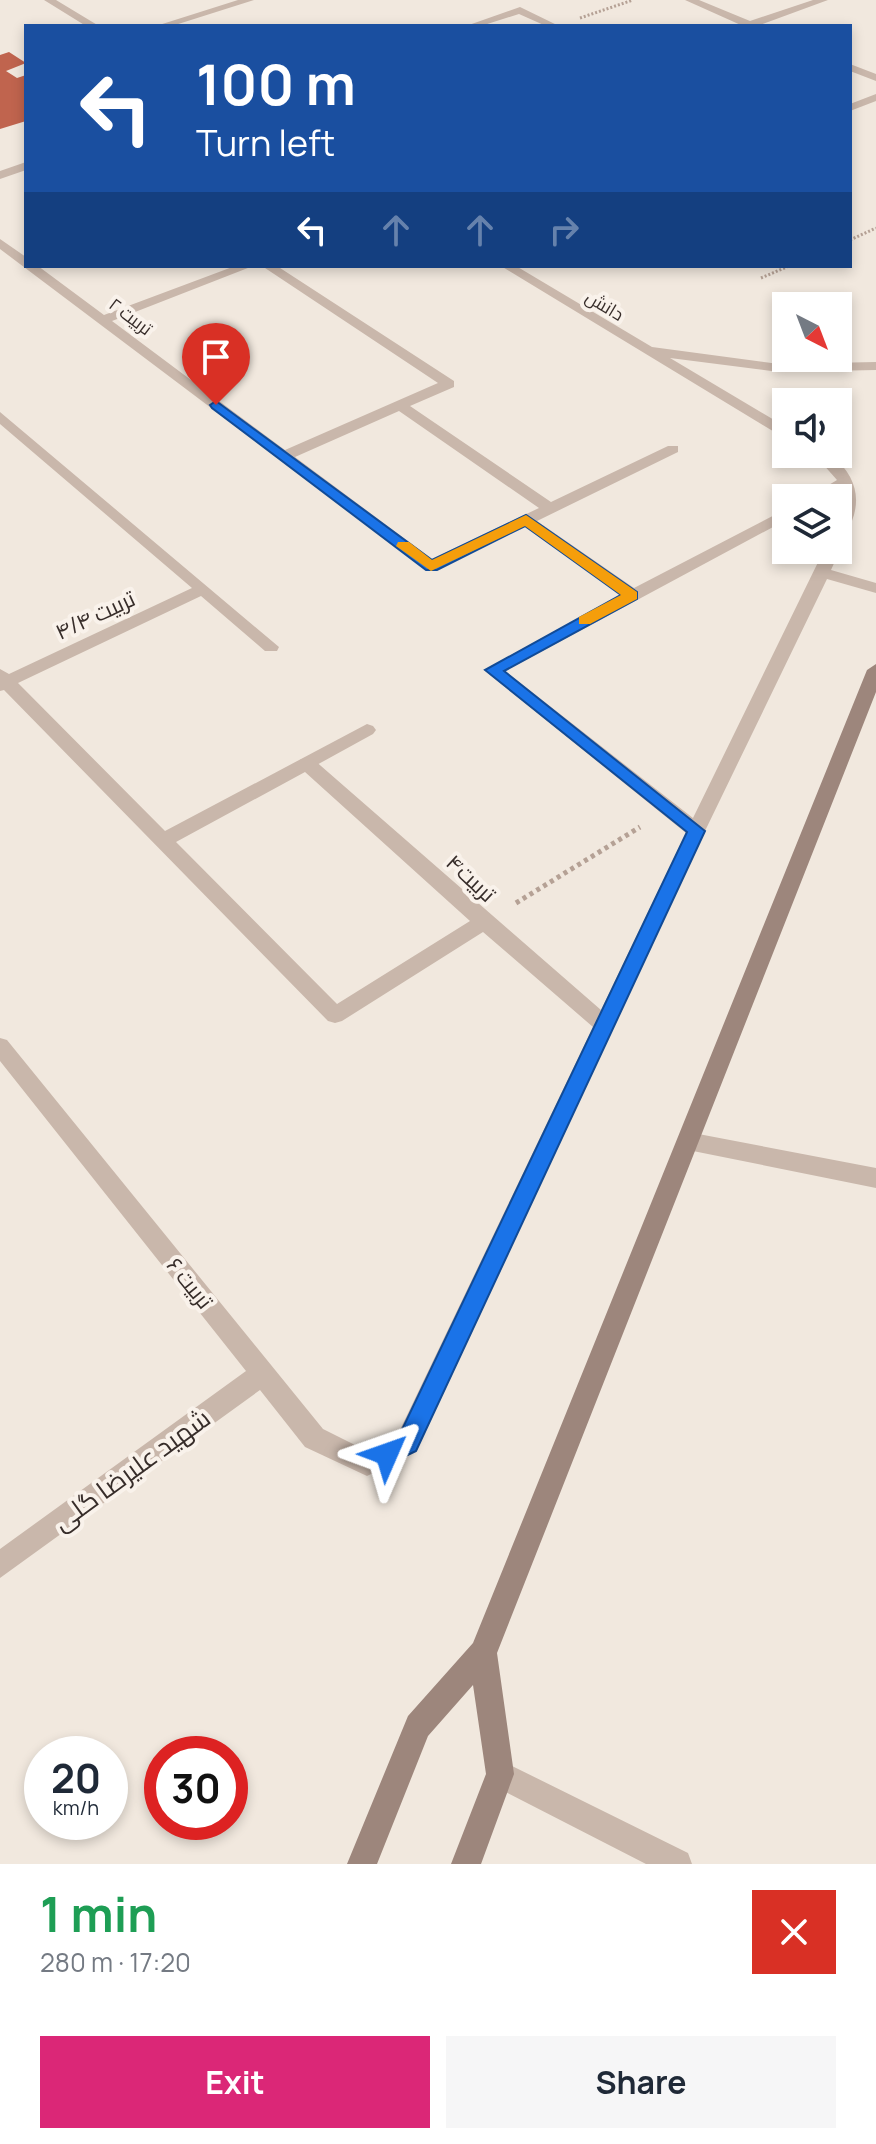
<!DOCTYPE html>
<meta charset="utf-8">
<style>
body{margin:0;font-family:Manrope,Cairo,sans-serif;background:#f6f6f7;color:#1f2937;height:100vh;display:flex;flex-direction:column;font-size:30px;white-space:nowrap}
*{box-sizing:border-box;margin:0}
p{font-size:26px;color:#747a83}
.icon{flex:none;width:44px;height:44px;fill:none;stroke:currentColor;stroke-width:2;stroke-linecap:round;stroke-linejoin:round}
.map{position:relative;height:1864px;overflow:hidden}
.drawer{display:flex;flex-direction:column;background:#fff;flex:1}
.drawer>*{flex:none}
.top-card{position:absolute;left:24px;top:24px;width:828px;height:244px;border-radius:0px;box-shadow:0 4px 12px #0003;background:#1a4fa0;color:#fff;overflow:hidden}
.needle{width:52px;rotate:138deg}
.fabs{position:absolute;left:772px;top:292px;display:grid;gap:16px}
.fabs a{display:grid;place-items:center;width:80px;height:80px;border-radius:0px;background:#fff;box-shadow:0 4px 12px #0003;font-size:40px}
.speed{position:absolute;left:24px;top:1736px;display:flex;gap:16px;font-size:40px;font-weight:700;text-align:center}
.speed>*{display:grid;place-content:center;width:104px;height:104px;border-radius:50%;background:#fff;box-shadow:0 4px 12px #0003;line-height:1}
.speed small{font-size:20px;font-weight:400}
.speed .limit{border:12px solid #d22;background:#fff;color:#111}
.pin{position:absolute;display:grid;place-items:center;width:68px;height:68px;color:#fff;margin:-82px -34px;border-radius:50% 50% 50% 0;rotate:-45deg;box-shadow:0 0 8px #0007}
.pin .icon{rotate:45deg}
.me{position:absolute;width:88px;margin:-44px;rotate:47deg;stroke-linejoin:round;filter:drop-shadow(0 0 6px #0008)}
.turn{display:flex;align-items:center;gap:28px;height:168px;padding:0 40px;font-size:36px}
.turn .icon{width:104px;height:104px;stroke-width:2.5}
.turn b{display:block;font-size:56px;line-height:68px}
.lanes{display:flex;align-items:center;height:76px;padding:0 40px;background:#0003;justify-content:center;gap:40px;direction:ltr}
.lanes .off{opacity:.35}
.round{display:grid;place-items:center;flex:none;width:84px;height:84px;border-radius:0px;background:#f6f6f7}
.head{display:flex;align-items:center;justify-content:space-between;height:136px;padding:0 40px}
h1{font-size:48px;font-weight:700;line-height:60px;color:#1e9e55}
.action{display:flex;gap:16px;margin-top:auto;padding:16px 40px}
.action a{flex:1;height:92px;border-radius:0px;background:#db2777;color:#fff;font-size:32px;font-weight:700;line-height:92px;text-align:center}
.action a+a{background:#f6f6f7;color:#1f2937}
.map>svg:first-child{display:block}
.building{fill:#c0644e}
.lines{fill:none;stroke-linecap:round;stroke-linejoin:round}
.path-far1{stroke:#b5a195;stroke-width:3;stroke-dasharray:2 2;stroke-linecap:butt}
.path{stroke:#b5a195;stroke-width:5;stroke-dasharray:4 4;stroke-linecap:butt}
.lane{fill:#c9b7ab;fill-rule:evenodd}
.street{fill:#c9b7ab;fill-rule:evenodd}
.secondary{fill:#9d867c;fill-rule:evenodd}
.route{fill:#1a73e8;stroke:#114b97;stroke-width:2}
.slow{fill:#f59e0b}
.labels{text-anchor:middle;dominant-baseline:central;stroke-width:8;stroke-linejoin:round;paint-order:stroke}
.far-street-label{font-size:18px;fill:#372d2a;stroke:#f9f2eb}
.street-label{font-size:22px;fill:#372d2a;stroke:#f9f2eb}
.near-street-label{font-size:26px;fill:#372d2a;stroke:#f9f2eb}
</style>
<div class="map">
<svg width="876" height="1864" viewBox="0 0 876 1864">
<rect width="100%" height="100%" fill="#f1e8de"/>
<path class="building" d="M9 52 26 63 6 71 17 78 26 75V121L0 129V55Z"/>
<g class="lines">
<path class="path-far1" d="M580 18 633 0
M850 240 876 228
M761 278 789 266"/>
<path class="path" d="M516 903 640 827"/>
<path class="lane" d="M367 724 373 726 376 730 373 734 313 767H301L298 763 301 759Z"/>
<path class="street" d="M44 0H56L99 26H86Z
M238 0H254L172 26H156Z
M685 0H699L750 21 813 0H828L757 26H743Z
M520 7 559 26H546L519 14 481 26H466Z
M850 64 876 74V81L850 71Z
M876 94V101L850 111V104Z
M26 162V170L0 179V171Z
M0 239 26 257V266H38L104 315 235 266H253L112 321 285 450 438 383 262 266H277L454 381V387L410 406 551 502 668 446H678V452L537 521 634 588 786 509V520L505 671 693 818 824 550H838V547L840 550 831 570 876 583V593L827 579 705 831 416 1452 367 1476 305 1447 260 1390 0 1578V1549L246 1371 0 1061V1038L7 1040 323 1429 367 1451 398 1434 593 1027 483 932 342 1021 335 1023 328 1021 4 690 0 691V669L9 674 192 588 0 424V412L279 647 277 651H265L201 596 18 683 165 831 301 759H313L601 1010 686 833 484 670 621 595 525 527 437 569H425L0 249ZM399 411 539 508 432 559 295 457ZM305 772 470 921 337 1004 176 842Z
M501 266H516L652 347 779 364 876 362V370L779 372 670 358 786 427V437L781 436Z
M814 454 832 455C860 480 863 506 844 537L838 539 841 490 827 498H807L837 480Z
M688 1132 876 1168V1188L688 1150 680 1148 677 1141 680 1134Z
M500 1760 688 1853 692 1864H646L490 1784 486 1774 490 1764Z"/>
<path class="secondary" d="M876 664V692L497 1653 514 1774 481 1864H451L486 1774 473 1685 428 1736 377 1864H347L408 1716 473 1643 867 670Z"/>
</g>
<path class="route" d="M216 401 432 560 526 515 637 592V599L504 671 705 831 416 1451 387 1465 379 1462 376 1454 379 1446 399 1436 687 832 485 670 621 595 525 526 437 570H426L212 408 210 405Z"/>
<path class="slow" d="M526 515 637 592V599L590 624H579V617L621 595 525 526 431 571 396 546 398 542H409L432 560Z"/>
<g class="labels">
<g class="far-street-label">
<text transform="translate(605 305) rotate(31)">دانش</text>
<text transform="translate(131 316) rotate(37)">تربیت ۲</text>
</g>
<g class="street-label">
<text transform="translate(95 615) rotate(-25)">تربیت ۴/۴</text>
<text transform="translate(471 878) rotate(43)">تربیت۴</text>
<text transform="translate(190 1283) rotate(51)">تربیت ۶</text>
</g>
<g class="near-street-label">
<text transform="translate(131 1469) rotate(-36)">شهید علیرضا گلی</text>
</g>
</g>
</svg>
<div class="fabs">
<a><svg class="needle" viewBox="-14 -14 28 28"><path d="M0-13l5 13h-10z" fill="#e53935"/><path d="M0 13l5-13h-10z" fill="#747a83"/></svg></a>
<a><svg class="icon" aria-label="sound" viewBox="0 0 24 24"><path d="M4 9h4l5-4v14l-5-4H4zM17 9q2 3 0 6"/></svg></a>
<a><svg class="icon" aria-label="layers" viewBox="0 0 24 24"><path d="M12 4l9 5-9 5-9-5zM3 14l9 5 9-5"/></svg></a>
</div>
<div class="speed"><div>20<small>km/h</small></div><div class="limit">30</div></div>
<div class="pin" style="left:216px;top:405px;background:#d93025"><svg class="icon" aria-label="arrive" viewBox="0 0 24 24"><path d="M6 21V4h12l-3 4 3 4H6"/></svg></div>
<svg class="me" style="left:387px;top:1454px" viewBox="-20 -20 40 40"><path d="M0-17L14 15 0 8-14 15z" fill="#1a73e8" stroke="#fff" stroke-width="4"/></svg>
<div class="top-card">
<div class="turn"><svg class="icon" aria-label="left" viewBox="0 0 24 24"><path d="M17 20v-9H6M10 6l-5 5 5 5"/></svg><div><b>100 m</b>Turn left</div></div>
<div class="lanes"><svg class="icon" aria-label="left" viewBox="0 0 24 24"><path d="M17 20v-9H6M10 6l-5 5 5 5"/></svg><svg class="icon off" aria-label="ahead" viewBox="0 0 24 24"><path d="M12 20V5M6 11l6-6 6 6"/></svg><svg class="icon off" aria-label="ahead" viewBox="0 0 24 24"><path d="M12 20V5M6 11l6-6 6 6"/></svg><svg class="icon off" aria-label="right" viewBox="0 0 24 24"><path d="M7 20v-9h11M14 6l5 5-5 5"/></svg></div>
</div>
</div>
<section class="drawer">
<div class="head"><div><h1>1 min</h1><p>280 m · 17:20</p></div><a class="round" style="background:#d93025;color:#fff"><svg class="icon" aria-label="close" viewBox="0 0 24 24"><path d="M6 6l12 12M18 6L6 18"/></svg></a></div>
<div class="action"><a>Exit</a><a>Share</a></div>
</section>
